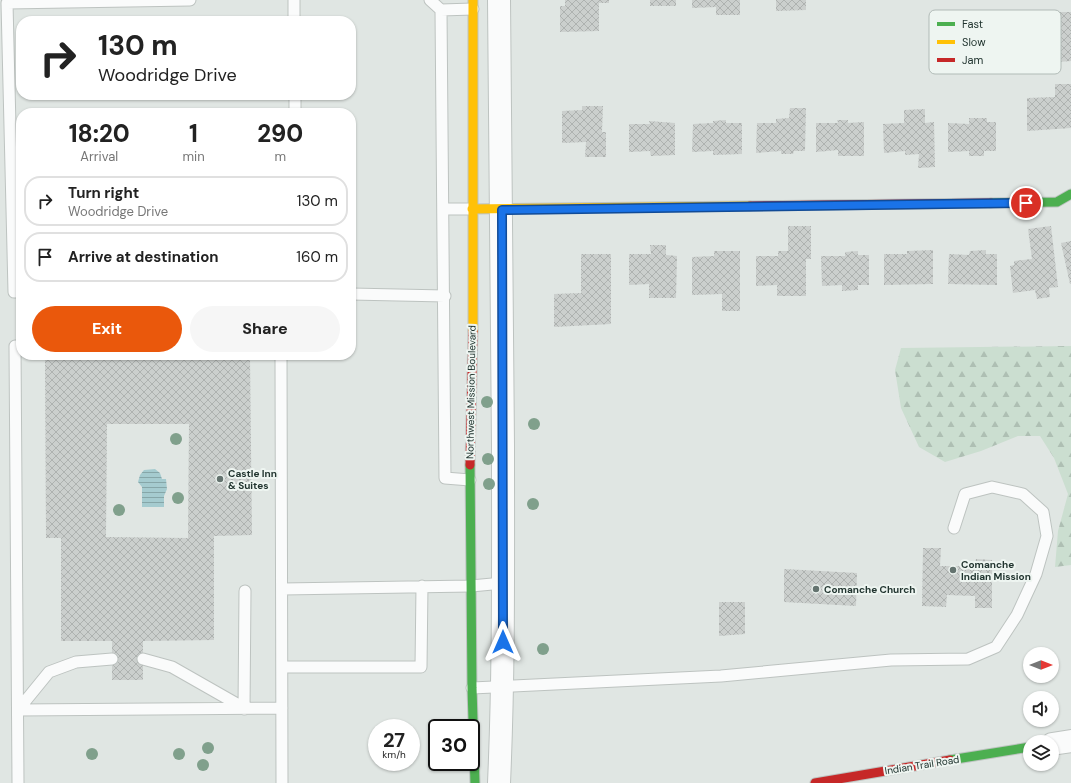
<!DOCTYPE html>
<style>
body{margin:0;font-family:"DM Sans",sans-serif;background:#f6f6f6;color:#222;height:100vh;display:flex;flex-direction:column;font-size:15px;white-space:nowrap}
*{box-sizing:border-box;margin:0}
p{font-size:13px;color:#767676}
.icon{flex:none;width:22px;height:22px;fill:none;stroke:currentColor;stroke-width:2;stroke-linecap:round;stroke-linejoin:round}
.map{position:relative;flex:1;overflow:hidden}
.drawer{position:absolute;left:16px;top:108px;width:340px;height:252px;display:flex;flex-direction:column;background:#fff;border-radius:16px;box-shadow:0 1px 3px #0004}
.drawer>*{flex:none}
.top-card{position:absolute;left:16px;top:16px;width:340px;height:84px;border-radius:16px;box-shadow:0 1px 3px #0004;background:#fff;color:#222;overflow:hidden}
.needle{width:26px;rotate:90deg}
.controls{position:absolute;left:1023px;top:647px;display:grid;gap:8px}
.controls a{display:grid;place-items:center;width:36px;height:36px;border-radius:50%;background:#fff;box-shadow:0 1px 3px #0004;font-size:20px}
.speed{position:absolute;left:368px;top:719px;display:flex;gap:8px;font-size:20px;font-weight:700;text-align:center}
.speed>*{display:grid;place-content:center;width:52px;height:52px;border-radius:50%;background:#fff;box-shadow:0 1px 3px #0004;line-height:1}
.speed small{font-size:10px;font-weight:400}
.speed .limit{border:2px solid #111;border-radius:6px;background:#fff;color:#111}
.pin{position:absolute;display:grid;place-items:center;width:34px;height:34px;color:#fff;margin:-17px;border:2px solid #fff;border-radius:50%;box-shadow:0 1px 4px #0007}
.me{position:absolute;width:44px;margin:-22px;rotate:0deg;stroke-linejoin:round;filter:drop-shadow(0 0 3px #0008)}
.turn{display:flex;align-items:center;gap:14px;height:84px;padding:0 16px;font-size:18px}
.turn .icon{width:52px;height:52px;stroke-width:2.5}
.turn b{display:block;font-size:28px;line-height:34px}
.eta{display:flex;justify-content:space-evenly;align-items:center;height:68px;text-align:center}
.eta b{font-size:24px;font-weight:800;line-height:28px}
.button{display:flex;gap:8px;margin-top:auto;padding:8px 16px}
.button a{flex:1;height:46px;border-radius:24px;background:#ea580c;color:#fff;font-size:16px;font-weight:800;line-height:46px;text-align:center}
.button a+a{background:#f6f6f6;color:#222}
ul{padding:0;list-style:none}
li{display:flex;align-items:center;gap:12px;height:50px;margin:0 8px 6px;padding:0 8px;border:2px solid #e0e0e0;border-radius:16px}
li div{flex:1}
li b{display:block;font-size:15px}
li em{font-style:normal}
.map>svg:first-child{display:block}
.forest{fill:url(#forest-firs)}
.water{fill:url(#water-rules)}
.building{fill:url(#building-cross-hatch);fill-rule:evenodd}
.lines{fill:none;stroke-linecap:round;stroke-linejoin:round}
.lane-casing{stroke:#bdc3c0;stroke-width:13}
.street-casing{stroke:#bdc3c0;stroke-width:24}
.fast-casing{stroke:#bdc3c0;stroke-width:11}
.slow-casing{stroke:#bdc3c0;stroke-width:11}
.jam-casing{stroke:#bdc3c0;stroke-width:11}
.lane{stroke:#fafbfb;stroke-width:11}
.street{stroke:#fafbfb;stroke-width:22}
.fast{stroke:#4caf50;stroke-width:9}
.slow{stroke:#ffc107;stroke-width:9}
.jam{stroke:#c62828;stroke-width:9}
.tree{fill:#80a08c}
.route-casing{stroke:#114b97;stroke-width:10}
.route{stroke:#1a73e8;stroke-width:7}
.poi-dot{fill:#64736f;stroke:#eef5f1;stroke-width:1.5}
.labels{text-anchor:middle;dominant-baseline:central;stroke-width:4;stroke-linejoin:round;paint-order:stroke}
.street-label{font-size:10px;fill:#223530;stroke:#eef5f1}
.poi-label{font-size:10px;font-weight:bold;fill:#223530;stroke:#eef5f1;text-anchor:start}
.key{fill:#eef5f1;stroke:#b1bbb7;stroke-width:1}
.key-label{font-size:11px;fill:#223530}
</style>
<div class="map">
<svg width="1071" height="783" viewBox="0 0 1071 783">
<defs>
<pattern id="forest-firs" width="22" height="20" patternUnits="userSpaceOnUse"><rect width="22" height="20" fill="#cbded0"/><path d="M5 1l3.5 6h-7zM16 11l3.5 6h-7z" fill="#aebfb3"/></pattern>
<pattern id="water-rules" width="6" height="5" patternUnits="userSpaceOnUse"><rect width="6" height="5" fill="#a5cbcf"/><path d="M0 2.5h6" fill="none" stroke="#86a6a8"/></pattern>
<pattern id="building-cross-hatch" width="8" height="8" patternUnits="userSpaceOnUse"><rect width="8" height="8" fill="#cbcfcd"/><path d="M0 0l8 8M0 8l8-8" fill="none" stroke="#aeb2b0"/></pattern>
</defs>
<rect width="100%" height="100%" fill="#e0e6e3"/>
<path class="forest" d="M1071 346V565L1055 567 1058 531 1068 494 1054 458 1040 436H1018L981 451 945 462 919 447 901 408 895 370 901 348Z"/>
<path class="water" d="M155 469 160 473 162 479H166L167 489 164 496V507H142V487L138 482 140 475 144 470Z"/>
<path class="building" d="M565 0H609V3H599V31L560 32V6H565Z
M650 0H676V6H650Z
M692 0H740V15H716V7L692 8Z
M776 0H806V10L776 11Z
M1059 12H1071V61L1059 62Z
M1055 84H1071V128L1027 131V98L1055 97Z
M582 106H603L602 132H606V157H585L586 142 562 143V111L582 110Z
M790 108H806L805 151H794L793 154H781V151L756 153 757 123H776V119L789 118Z
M925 109V123L934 122 935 167 918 168 919 154 905 155V151L884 153 883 124 904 123V110Z
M969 118H987V122H996V151H984V156H969V151L948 152V123L969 124Z
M726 120V123H742V154L713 155V151L692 152 693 124 713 123V121Z
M837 120H848V123L864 122V156H838V150L816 152V123H838Z
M649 121 675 123V155L651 156 650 151 629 152V124H650Z
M788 226H811V259H806V296H777V285L756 286V256H778V251H788Z
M1051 226 1058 287 1049 288 1050 297 1037 299 1035 290 1013 293 1010 266 1014 265V261L1032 259 1028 229Z
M1071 241V284H1070L1061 243Z
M650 245H666V255L677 256 676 298H649V284L629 285V254H651Z
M933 250V284L884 285V254H907V251Z
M986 250V254H997V285L948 284 949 254 969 255 970 251Z
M714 251H740V311H722V294L692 295V257L714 256Z
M858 251V255H869V285H858V290L842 291V285L822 286 821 256H845V252Z
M581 254H611V324L554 327V294L581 293Z
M250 358 252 535 214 536V640L143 641V680H112V641H61V538H46L45 359ZM107 424H189L188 538 106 537Z
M923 548H941L940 566H975L976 559 992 560V608H975V596L947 595 946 607 922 606Z
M784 569 857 573 856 606 784 602Z
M719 602H745V634L719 636Z"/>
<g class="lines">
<defs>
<path id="lane" d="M294 0V21
M430 0 441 10 473 9
M441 10 445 478 470 480
M295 95V113
M444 209H472
M21 292H14L7 3 190 0
M351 294 445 296
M281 355 282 783
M283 589 471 586 503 583
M143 659 172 667 244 708
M283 667H421L422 586
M472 688 721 676 891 660 968 659 996 647 1017 615 1036 574 1047 536 1043 512 1023 494 992 487 965 494 954 528
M244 709 245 591
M18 710 282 708
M18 710 49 672 76 662 112 659
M18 783 15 346H21"/>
<path id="street" d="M499 0C501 148 503 296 503 445 503 558 504 670 499 783
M1052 744 1071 741"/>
<path id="fast" d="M991 203 1057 202 1071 194
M470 465 472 688 475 783
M950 760 1030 747"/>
<path id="slow" d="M472 209 750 206
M473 331V0"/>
<path id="jam" d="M750 206 991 203
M470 465 473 331
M815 783 950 760"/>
</defs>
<use href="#lane" class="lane-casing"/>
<use href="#street" class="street-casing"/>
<use href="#fast" class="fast-casing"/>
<use href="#slow" class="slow-casing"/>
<use href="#jam" class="jam-casing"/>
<use href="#lane" class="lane"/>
<use href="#street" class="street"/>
<use href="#fast" class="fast"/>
<use href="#slow" class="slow"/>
<use href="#jam" class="jam"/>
</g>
<g class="tree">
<circle cx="487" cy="402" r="6"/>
<circle cx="534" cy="424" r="6"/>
<circle cx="176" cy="439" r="6"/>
<circle cx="488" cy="459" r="6"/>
<circle cx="489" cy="484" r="6"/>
<circle cx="178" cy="498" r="6"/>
<circle cx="533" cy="504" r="6"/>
<circle cx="119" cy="510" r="6"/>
<circle cx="543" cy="649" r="6"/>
<circle cx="208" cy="748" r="6"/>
<circle cx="92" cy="754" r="6"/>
<circle cx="179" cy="754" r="6"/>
<circle cx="203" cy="765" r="6"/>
</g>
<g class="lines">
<defs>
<path id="route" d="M503 642 502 210 1026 203"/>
</defs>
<use href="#route" class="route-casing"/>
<use href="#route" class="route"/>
</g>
<g class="poi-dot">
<circle cx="220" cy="479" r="4"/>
<circle cx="953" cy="570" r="4"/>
<circle cx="816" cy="589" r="4"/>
</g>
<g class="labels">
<g class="street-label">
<text transform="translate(471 392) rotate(-89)">Northwest Mission Boulevard</text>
<text transform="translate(922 765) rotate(-9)">Indian Trail Road</text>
</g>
<g class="poi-label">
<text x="228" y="473">Castle Inn<tspan x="228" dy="12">&amp; Suites</tspan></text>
<text x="961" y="564">Comanche<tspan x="961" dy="12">Indian Mission</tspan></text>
<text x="824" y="589">Comanche Church</text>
</g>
</g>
<rect x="929" y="10" width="132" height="64" rx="6" class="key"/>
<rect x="937" y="22" width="18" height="4" fill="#4caf50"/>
<rect x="937" y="40" width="18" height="4" fill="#ffc107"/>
<rect x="937" y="58" width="18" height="4" fill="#c62828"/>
<g class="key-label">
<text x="962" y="28">Fast</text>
<text x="962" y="46">Slow</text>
<text x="962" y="64">Jam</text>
</g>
</svg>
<div class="controls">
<a><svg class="needle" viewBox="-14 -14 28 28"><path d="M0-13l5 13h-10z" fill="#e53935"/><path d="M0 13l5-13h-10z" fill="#767676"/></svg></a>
<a><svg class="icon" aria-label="sound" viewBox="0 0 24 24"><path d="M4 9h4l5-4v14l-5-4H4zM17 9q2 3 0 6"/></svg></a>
<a><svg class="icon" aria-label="layers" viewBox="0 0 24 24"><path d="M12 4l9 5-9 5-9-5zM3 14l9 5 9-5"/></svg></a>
</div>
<div class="speed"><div>27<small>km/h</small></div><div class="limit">30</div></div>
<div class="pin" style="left:1026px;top:203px;background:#d93025"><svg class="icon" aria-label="arrive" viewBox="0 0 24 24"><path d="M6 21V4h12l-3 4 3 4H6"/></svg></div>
<svg class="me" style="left:503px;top:642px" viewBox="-20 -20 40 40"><path d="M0-17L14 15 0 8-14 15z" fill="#1a73e8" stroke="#fff" stroke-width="4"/></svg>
<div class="top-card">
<div class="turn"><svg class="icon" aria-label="right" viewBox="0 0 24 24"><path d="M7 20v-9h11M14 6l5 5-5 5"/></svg><div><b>130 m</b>Woodridge Drive</div></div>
</div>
<section class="drawer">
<div class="eta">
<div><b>18:20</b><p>Arrival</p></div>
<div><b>1</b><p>min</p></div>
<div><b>290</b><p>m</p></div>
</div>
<ul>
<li><svg class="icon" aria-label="right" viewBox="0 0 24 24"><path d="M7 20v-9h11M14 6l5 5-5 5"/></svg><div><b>Turn right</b><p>Woodridge Drive</p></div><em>130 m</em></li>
<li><svg class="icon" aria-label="arrive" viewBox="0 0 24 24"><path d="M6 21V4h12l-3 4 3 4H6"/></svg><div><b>Arrive at destination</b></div><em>160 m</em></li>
</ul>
<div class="button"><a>Exit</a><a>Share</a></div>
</section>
</div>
